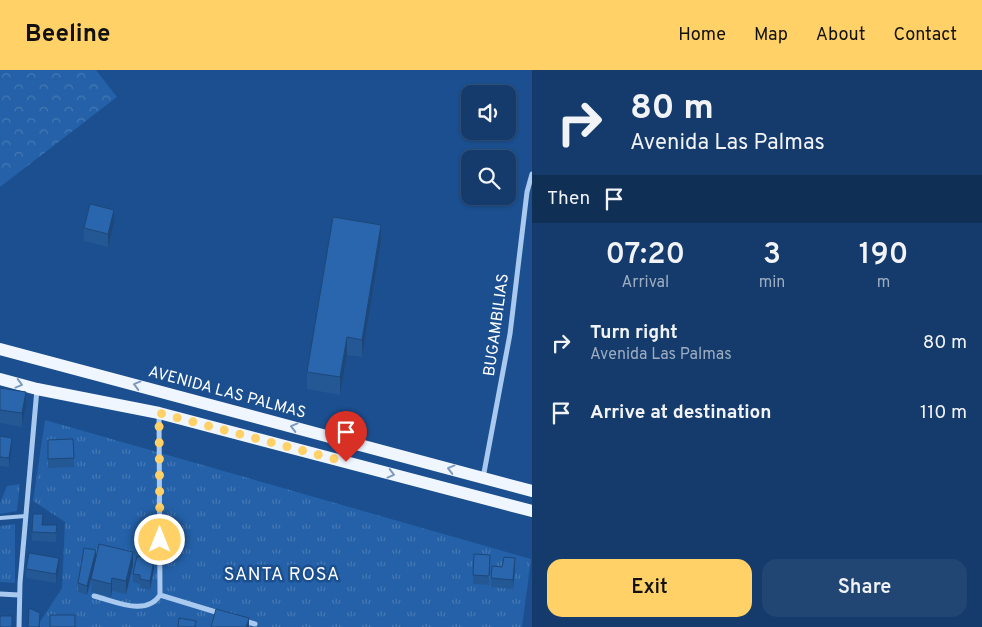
<!DOCTYPE html>
<style>
body{margin:0;font-family:Overpass,sans-serif;background:#214673;color:#f1f3f6;height:100vh;display:flex;flex-direction:column;font-size:19px;white-space:nowrap}
*{box-sizing:border-box;margin:0}
p{font-size:16px;color:#9dadc1}
.icon{flex:none;width:28px;height:28px;fill:none;stroke:currentColor;stroke-width:2;stroke-linecap:round;stroke-linejoin:round}
.map{position:relative;flex:1;overflow:hidden}
.side{display:flex;flex-direction:column;background:#143b6b;width:450px}
.side>*{flex:none}
.top-card{background:#143b6b;color:#f1f3f6;overflow:hidden}
.tools{position:absolute;left:461px;top:15px;display:grid;gap:10px}
.tools a{display:grid;place-items:center;width:55px;height:55px;border-radius:10px;background:#143b6b;box-shadow:0 1px 4px #0004,0 0 0 1px #33557e;font-size:25px}
.pin{position:absolute;display:grid;place-items:center;width:42px;height:42px;color:#fff;margin:-51px -21px;border-radius:50% 50% 50% 0;rotate:-45deg;box-shadow:0 0 5px #0007}
.pin .icon{rotate:45deg}
.me{position:absolute;width:55px;margin:-28px;rotate:0deg;stroke-linejoin:round;filter:drop-shadow(0 0 4px #0008)}
.turn{display:flex;align-items:center;gap:18px;height:105px;padding:0 15px;font-size:22px}
.turn .icon{width:65px;height:65px;stroke-width:2.5}
.turn b{display:block;font-size:35px;line-height:42px}
.then{display:flex;align-items:center;height:48px;padding:0 15px;background:#0003;gap:10px;font-size:19px}
.eta{display:flex;justify-content:space-evenly;align-items:center;height:85px;text-align:center}
.eta b{font-size:30px;font-weight:600;line-height:35px}
.cta{display:flex;gap:10px;margin-top:auto;padding:10px 15px}
.cta a{flex:1;height:58px;border-radius:15px;background:#ffd166;color:#111;font-size:20px;font-weight:600;line-height:58px;text-align:center}
.cta a+a{background:#214673;color:#f1f3f6}
ul{padding:0;list-style:none}
li{display:flex;align-items:center;gap:15px;height:70px;padding:0 15px}
li div{flex:1}
li b{display:block;font-size:19px}
li em{font-style:normal}
header{display:flex;align-items:center;gap:30px;box-sizing:border-box;height:70px;padding:0 25px;background:#ffd166;color:#111}
header strong{font-size:24px}
nav{display:flex;gap:28px;margin-inline-start:auto;font-size:18px}
main{display:flex;flex:1;min-height:0}
.map>svg:first-child{display:block}
.grass{fill:url(#grass-tufts)}
.forest{fill:url(#forest-crowns)}
.lines{fill:none;stroke-linecap:round;stroke-linejoin:round}
.service{stroke:#a9c9ee;stroke-width:4}
.minor{stroke:#a9c9ee;stroke-width:5}
.primary{stroke:#f0f6ff;stroke-width:12}
.wall{fill:#245895}
.shaded-wall{fill:#1d4779}
.building{fill:#2a66ad;stroke:#1d4779}
.oneway{stroke:#7b9ac1}
.route{stroke:#ffd166;stroke-width:9;stroke-dasharray:0 16.2}
.labels{text-anchor:middle;dominant-baseline:central;stroke-width:5;stroke-linejoin:round;paint-order:stroke}
.street-label{font-size:16px;fill:#fff;stroke:#1b4f8f}
.neighbourhood-label{font-size:18px;letter-spacing:1px;fill:#fff;stroke:#1b4f8f}
</style>
<header>
<strong>Beeline</strong>
<nav><a>Home</a><a>Map</a><a>About</a><a>Contact</a></nav>
</header>
<main>
<div class="map">
<svg width="532" height="557" viewBox="0 0 532 557">
<defs>
<pattern id="grass-tufts" width="24" height="20" patternUnits="userSpaceOnUse" patternTransform="scale(1.25)"><rect width="24" height="20" fill="#2461a8"/><path d="M3 7l-1-3M5 7V3M7 7l1-3M15 17l-1-3M17 17v-4M19 17l1-3" fill="none" stroke="#4579b5"/></pattern>
<pattern id="forest-crowns" width="20" height="18" patternUnits="userSpaceOnUse" patternTransform="scale(1.25)"><rect width="20" height="18" fill="#2461a8"/><path d="M2 6a3 3 0 1 1 6 0M12 15a3 3 0 1 1 6 0" fill="none" stroke="#4579b5"/></pattern>
</defs>
<rect width="100%" height="100%" fill="#1b4f8f"/>
<path class="grass" d="M45 350 531 489 522 557H40V552L62 518 65 452 33 431Z
M20 414 17 441 0 444V433L7 416Z
M15 454V513L0 512V456Z"/>
<path class="forest" d="M0 0H96L117 27 0 117Z"/>
<g class="lines">
<path class="service" d="M0 448 26 446"/>
<path class="minor" d="M483 408 510 264 527 122 532 104
M0 524 19 525
M160 525 219 543
M94 526C115 531 146 547 160 525L159 343
M244 551 255 554
M19 557 20 513 37 319"/>
<path class="primary" d="M0 279 532 421
M0 309 37 319 159 343 532 441"/>
</g>
<path class="wall" d="M114 153 108 177 84 171V158Z
M381 172 362 287 347 285 340 325 307 319V302Z
M0 318 26 336 22 357 0 353Z
M0 366 12 377 9 397 0 396Z
M73 369 74 397 48 398V370Z
M43 455H57L56 472 32 471V462Z
M96 486 133 495 126 524 112 521 111 527 91 522 92 507 87 525 78 522V513Z
M490 494 489 515 473 514V505Z
M59 497 56 513 26 508V499Z
M502 497H515L513 519 491 517V508Z
M154 499 150 520 140 518V514L133 512V504Z"/>
<path class="shaded-wall" d="M114 140V153L108 177V164Z
M381 155V172L362 287V270Z
M347 267V285L340 325V307Z
M26 322V336L22 357V343Z
M12 368V377L9 397V388Z
M96 480V488L87 525V516Z
M133 482V495L126 524V511Z
M59 488V497L56 513V504Z
M515 488V497L513 519V510Z
M154 490V499L150 520V511Z
M112 508V521L111 527V514Z
M249 548V557H246Z"/>
<path class="building" d="M90 134 114 140 108 164 84 158Z
M333 147 381 155 362 270 347 267 340 307 307 302Z
M0 318 26 322 22 343 0 340Z
M0 366 12 368 9 388 0 387Z
M73 369 74 388 48 389V370Z
M33 444H43L42 455H57L56 463 32 462Z
M99 474 133 482 126 511 112 508 111 514 91 509Z
M84 478 96 480 87 516 78 513Z
M29 483 59 488 56 504 26 499Z
M474 484 490 485 489 506 473 505Z
M137 486 154 490 150 511 140 509V505L133 504Z
M504 487 515 488 513 510 491 508 492 496 502 497Z
M29 538 40 543 39 557H28Z
M216 539 249 548 246 557H211Z
M50 545H75V557H50Z
M0 546H12V557H0Z
M179 548 196 551 195 557H178Z"/>
<defs><path id="oneway-chevron" d="M-2-3.5L2.5 0L-2 3.5" fill="none" stroke-width="1.6" stroke-linecap="round" stroke-linejoin="round" transform="scale(1.25)"/></defs>
<g class="oneway">
<use href="#oneway-chevron" transform="translate(19 314) rotate(15)"/>
<use href="#oneway-chevron" transform="translate(137 315) rotate(-165)"/>
<use href="#oneway-chevron" transform="translate(294 357) rotate(-165)"/>
<use href="#oneway-chevron" transform="translate(451 399) rotate(-165)"/>
<use href="#oneway-chevron" transform="translate(391 404) rotate(15)"/>
</g>
<g class="lines">
<path class="route" d="M160 470 159 343 346 392"/>
</g>
<g class="labels">
<g class="street-label">
<text transform="translate(497 255) rotate(-82)">BUGAMBILIAS</text>
<text transform="translate(227 323) rotate(15)">AVENIDA LAS PALMAS</text>
</g>
<g class="neighbourhood-label">
<text x="282" y="505">SANTA ROSA</text>
</g>
</g>
</svg>
<div class="tools">
<a><svg class="icon" aria-label="sound" viewBox="0 0 24 24"><path d="M4 9h4l5-4v14l-5-4H4zM17 9q2 3 0 6"/></svg></a>
<a><svg class="icon" aria-label="search" viewBox="0 0 24 24"><circle cx="10" cy="10" r="6"/><path d="M15 15l6 6"/></svg></a>
</div>
<div class="pin" style="left:346px;top:392px;background:#d93025"><svg class="icon" aria-label="arrive" viewBox="0 0 24 24"><path d="M6 21V4h12l-3 4 3 4H6"/></svg></div>
<svg class="me" style="left:160px;top:470px" viewBox="-20 -20 40 40"><circle r="17" fill="#ffd166" stroke="#fff" stroke-width="3"/><path d="M0-11L8 9 0 5-8 9z" fill="#fff"/></svg>
</div>
<section class="side">
<div class="top-card">
<div class="turn"><svg class="icon" aria-label="right" viewBox="0 0 24 24"><path d="M7 20v-9h11M14 6l5 5-5 5"/></svg><div><b>80 m</b>Avenida Las Palmas</div></div>
<div class="then">Then<svg class="icon" aria-label="arrive" viewBox="0 0 24 24"><path d="M6 21V4h12l-3 4 3 4H6"/></svg></div>
</div>
<div class="eta">
<div><b>07:20</b><p>Arrival</p></div>
<div><b>3</b><p>min</p></div>
<div><b>190</b><p>m</p></div>
</div>
<ul>
<li><svg class="icon" aria-label="right" viewBox="0 0 24 24"><path d="M7 20v-9h11M14 6l5 5-5 5"/></svg><div><b>Turn right</b><p>Avenida Las Palmas</p></div><em>80 m</em></li>
<li><svg class="icon" aria-label="arrive" viewBox="0 0 24 24"><path d="M6 21V4h12l-3 4 3 4H6"/></svg><div><b>Arrive at destination</b></div><em>110 m</em></li>
</ul>
<div class="cta"><a>Exit</a><a>Share</a></div>
</section>
</main>
